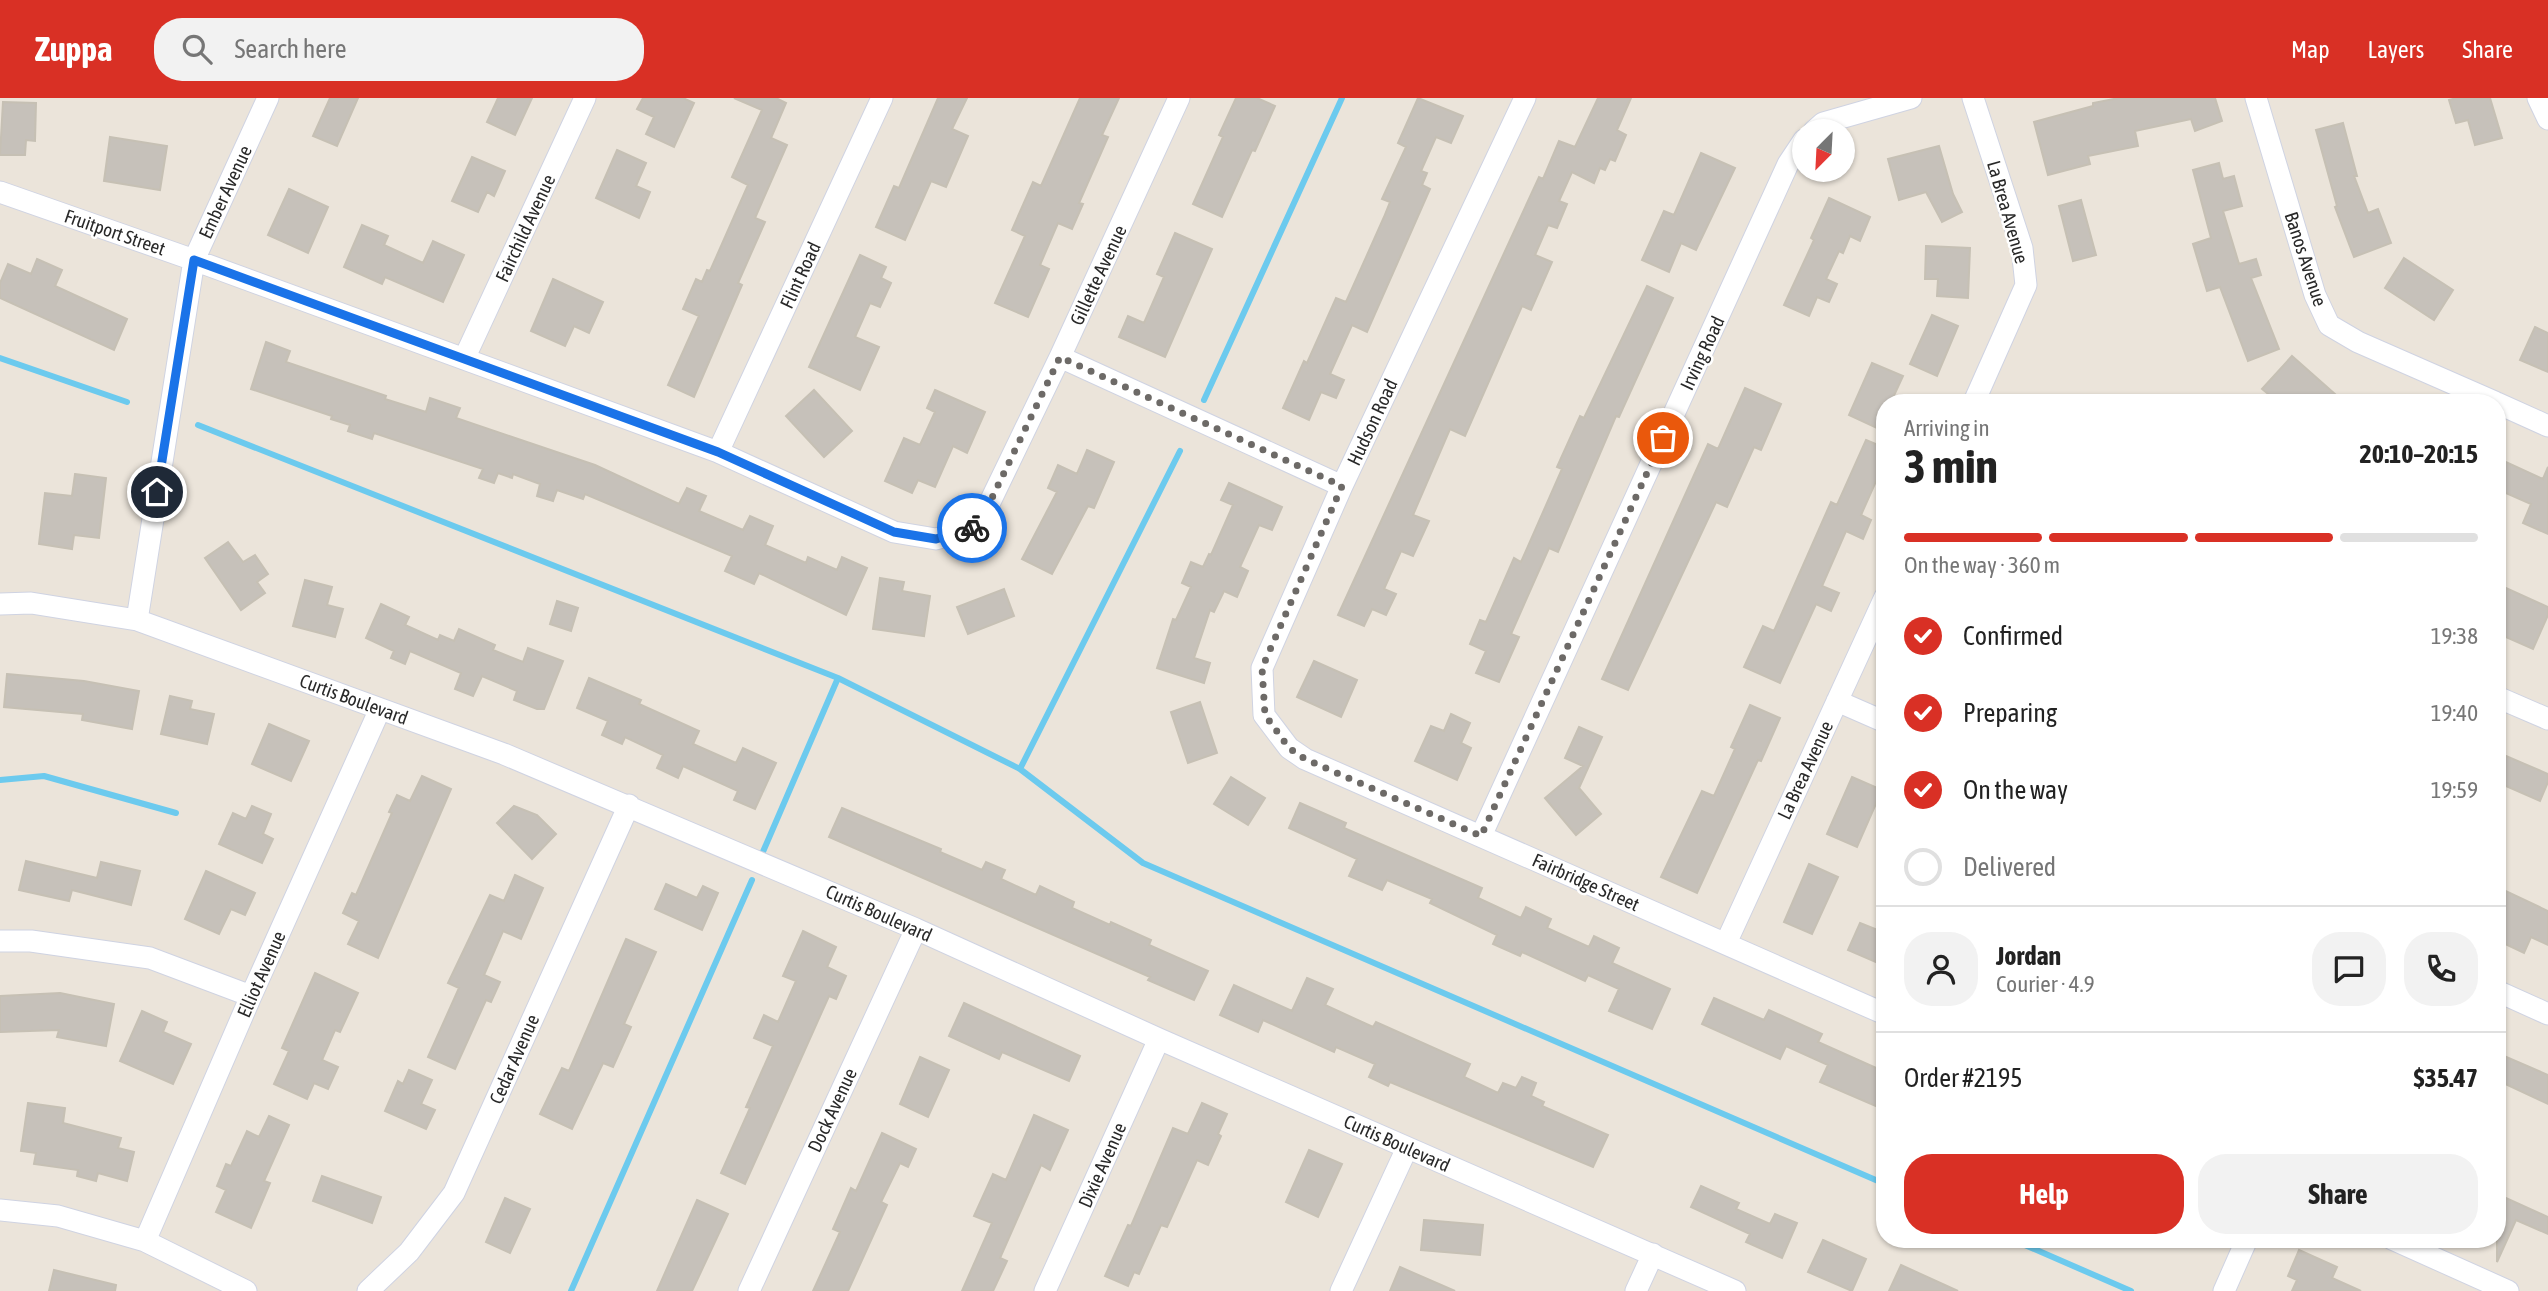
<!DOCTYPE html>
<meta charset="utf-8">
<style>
body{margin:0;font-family:"Asap Condensed",sans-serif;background:#f2f2f2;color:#222;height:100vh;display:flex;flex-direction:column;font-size:26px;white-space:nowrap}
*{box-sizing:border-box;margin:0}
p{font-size:23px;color:#767676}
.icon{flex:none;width:38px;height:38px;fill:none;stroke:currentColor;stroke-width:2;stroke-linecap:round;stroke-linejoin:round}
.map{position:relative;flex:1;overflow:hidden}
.drawer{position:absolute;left:1876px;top:296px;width:630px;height:854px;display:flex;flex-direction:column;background:#fff;border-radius:28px;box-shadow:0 2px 5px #0004}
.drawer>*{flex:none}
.needle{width:46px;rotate:204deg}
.tools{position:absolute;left:1792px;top:21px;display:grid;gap:14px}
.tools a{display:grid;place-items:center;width:63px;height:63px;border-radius:50%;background:#fff;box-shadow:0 2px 5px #0004;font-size:35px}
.pin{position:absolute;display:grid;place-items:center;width:60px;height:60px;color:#fff;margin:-30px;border:4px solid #fff;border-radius:50%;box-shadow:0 2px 7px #0007}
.courier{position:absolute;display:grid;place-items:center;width:70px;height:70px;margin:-35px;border:5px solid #1a73e8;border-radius:50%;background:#fff;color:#222;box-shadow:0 2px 9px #0007}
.headline em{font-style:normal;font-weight:700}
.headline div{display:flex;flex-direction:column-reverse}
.headline{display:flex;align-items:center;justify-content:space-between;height:119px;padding:0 28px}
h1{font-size:46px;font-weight:700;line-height:52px}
.bar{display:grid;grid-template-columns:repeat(4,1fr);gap:10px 7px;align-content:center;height:84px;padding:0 28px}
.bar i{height:9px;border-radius:5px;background:#e0e0e0}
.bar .current{background:#d93025}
.bar p{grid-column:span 4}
.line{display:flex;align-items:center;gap:18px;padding:0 28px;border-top:2px solid #e0e0e0}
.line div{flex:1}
.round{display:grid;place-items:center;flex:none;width:74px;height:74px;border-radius:28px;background:#f2f2f2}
ol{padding:0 28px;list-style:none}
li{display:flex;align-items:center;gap:21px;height:77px}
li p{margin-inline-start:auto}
li .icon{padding:7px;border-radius:50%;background:#d93025;color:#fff;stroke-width:4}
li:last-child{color:#767676}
li i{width:38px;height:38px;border:4px solid #e0e0e0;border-radius:50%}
.primary-button{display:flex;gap:14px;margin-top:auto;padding:14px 28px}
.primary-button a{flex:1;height:80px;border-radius:28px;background:#d93025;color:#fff;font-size:28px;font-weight:700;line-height:80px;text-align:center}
.primary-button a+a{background:#f2f2f2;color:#222}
header{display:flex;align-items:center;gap:42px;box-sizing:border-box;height:98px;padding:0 35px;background:#d93025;color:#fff}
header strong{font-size:33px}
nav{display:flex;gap:38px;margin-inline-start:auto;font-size:24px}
.search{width:490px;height:63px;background:#f2f2f2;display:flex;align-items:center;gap:18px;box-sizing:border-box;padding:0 24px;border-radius:28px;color:#767676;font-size:26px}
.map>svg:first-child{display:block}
</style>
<header>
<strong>Zuppa</strong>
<div class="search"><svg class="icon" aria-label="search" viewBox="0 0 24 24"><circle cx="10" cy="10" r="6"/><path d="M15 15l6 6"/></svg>Search here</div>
<nav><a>Map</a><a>Layers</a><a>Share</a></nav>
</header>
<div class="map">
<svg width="2548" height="1193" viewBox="0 0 2548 1193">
<rect width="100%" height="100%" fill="#ebe4da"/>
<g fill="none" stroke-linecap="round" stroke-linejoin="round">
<path stroke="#6ccaee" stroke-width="6" d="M0,260L127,304
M1204,302L1342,0
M198,327L838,580L1020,671L1143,765L1885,1086
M1020,671L1180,353
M0,682L44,678L176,715
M762,756L838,580
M2011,1141L2131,1193
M571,1193L752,782"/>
</g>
<path fill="#c6c1ba" stroke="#c6c0b4" stroke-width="2" d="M330,0H358L337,48L313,38Z
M498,0H532L515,37L487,24Z
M643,0H683L694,5L674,49L646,36L654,19L637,11Z
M734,0H776L786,5L771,40L787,47L755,120L765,124L738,185L742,187L694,299L668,287L699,218L683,211L696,181L702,184L707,172L710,173L748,87L732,79L762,12Z
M938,0H967L952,31L968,38L946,89L931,83L905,142L876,129L894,88L899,90Z
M1080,0H1119L1102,37L1108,39L1079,105L1083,106L1072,131L1058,125L1040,167L1049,171L1028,219L995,205L1025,138L1012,132L1033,84L1041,88Z
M1236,0H1257L1275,8L1255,53L1252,52L1222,119L1193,106L1223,39L1219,37Z
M1418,0L1463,18L1451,45L1436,39L1421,73L1427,75L1422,87L1430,91L1367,234L1352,227L1330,276L1344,282L1336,300L1321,294L1309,322L1283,310L1304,263L1307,265L1336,200L1346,204L1384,119L1390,104L1382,101L1406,49L1398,45Z
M1598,0H1631L1617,32L1626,37L1615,63L1610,61L1605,72L1600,70L1594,85L1572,74L1559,103L1567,106L1557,130L1548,127L1535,157L1552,164L1531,212L1522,208L1465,338L1450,331L1413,417L1429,423L1413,458L1401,453L1384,491L1396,496L1386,517L1372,511L1364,528L1338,517L1539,79L1543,81L1559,43L1575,49Z
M2119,0H2215L2222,23L2195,33L2191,21L2135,33L2138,48L2088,58L2090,66L2048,77L2034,24L2093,8V5Z
M2457,0H2490L2502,40L2475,47L2468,22L2456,25L2449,2Z
M3,4L36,5L35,43L26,42L25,57H0Z
M2343,25L2357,78H2354L2368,115L2378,111L2391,145L2354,159L2335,109L2337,108L2316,32Z
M110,39L167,48L160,92L104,83Z
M1939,48L1953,96L1962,114L1942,124L1926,94L1899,102L1888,61Z
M617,52L646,65L636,88L650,94L639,120L596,100Z
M1701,55L1735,70L1696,152L1681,145L1669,174L1642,162L1664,113L1674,117Z
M472,59L505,73L494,98L487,94L478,114L452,103Z
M2219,65L2223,81L2234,78L2242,108L2223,113L2239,166L2256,161L2261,177L2251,180L2279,251L2248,263L2220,189L2207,193L2193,146L2211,140L2193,72Z
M289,91L328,109L308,155L268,137Z
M1829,100L1870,119L1860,143L1850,138L1843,155L1839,153L1826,181L1837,186L1829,204L1817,199L1809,218L1784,207L1814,142L1811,140Z
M2081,102L2096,157L2073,163L2059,108Z
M362,127L388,138L384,147L423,165L433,143L464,157L443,204L385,179L382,186L344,169Z
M1175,135L1212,151L1165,259L1119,239L1128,218L1144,225L1164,179L1157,176Z
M1926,148L1970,150L1968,200L1937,198L1938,181H1925Z
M860,157L886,169L881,180L891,185L880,209L870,205L855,239L879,249L860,292L809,269Z
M2404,160L2453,192L2434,222L2385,190Z
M37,161L62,172L55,188L127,221L114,252L0,200V185L8,166L31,176Z
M553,181L603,204L589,235L574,228L565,248L531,233Z
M1647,188L1673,200L1619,319L1616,318L1558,454L1549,450L1511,536L1519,539L1499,584L1476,575L1486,553L1470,546L1480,522L1486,524L1514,460L1521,464L1562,371L1557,369L1580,318L1584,320Z
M1932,217L1958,228L1937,278L1910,266Z
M2535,229L2548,235V274L2520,262Z
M266,244L290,253L286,264L386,298L385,301L426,314L430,300L460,310L456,320L595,367L679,406L687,390L706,398L699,413L743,432L750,418L773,428L765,447L806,465L808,459L837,472L842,459L867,470L846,517L759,475L754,486L725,473L732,458L585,396L583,401L557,392L553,403L537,398L540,386L513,376L512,380L498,375L494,385L479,380L483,371L374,335L372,341L348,333L350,327L331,321L332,318L251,291Z
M2292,258L2344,304H2278L2262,291Z
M1872,265L1903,278L1891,304H1885V318L1879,331L1849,317Z
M1745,290L1781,306L1761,352L1754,349L1727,409L1716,404L1628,592L1602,581L1708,346L1718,351Z
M814,292L852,333L824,359L786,318Z
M935,292L985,314L967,355L953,348L935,389L918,382L912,395L885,383L904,340L920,347L935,314L927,310Z
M1866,342L1885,350V374L1881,372L1861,417L1871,422L1863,441L1846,433L1822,488L1839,495L1831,513L1816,506L1780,585L1744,569L1763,528L1774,533L1831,404L1837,407Z
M1087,352L1114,364L1094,410L1088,408L1052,476L1022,461L1057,394L1048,390L1058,367L1077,376Z
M2497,360L2543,381L2548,369V436L2523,425L2531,406L2497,391Z
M75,376L106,380L99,440L74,437L72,451L39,446L45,395L72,398Z
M1229,385L1282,409L1272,432L1259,427L1240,469L1248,473L1237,499L1224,493L1214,514L1210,512L1194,560L1210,565L1204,585L1157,570L1173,521L1176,522L1191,489L1182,485L1191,464L1203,469L1209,456L1211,457L1233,407L1221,402Z
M228,444L243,464L255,457L268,476L257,484L265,495L241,512L205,460Z
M880,480L904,484L902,493L930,498L924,538L873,531Z
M305,482L332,489L327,507L343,511L335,539L293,528Z
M2497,486L2548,509V517L2533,551L2497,535Z
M1004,491L1014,518L968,536L957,509Z
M557,503L578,510L571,533L550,526Z
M381,506L409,519L405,527L438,542L440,537L454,543L459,531L495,547L493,552L523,564L528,550L563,563L544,611H537L514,602L517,593L482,578L473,598L455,591L461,575L410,553L405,566L391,560L394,553L366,540Z
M1314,563L1357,582L1341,619L1297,599Z
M7,576L84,583L139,593L132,631L82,622L83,616L4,609Z
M589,580L641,602L639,606L699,633L693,646L736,665L743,650L776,665L755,711L734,702L738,693L683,668L678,680L657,670L663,657L625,639L622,646L602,637L608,623L577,610Z
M170,598L192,603L190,611L214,616L207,646L161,636Z
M1200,604L1217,655L1188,665L1171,614Z
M1750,607L1780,620L1761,663L1758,662L1697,795L1661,779L1702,693L1714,698L1735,651L1731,649Z
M1451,616L1470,625L1461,645L1471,650L1457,682L1415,663L1431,628L1444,633Z
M269,626L309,643L291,683L252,666Z
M1579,629L1602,639L1579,690L1601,716L1576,737L1545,700L1583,668L1565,660Z
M2506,658L2548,676V684L2540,703L2497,684V677Z
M422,678L451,691L378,860L348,846L359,823L343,815L352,795L356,797L392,715L389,714L397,697L410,703Z
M1231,679L1265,700L1248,727L1214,706Z
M1852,679L1882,692L1857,749L1827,736Z
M1300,705L1346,725L1344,730L1482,790L1478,800L1521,820L1526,809L1551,821L1547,830L1589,849L1594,838L1619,850L1612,865L1670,891L1652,931L1609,913L1619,891L1588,877L1585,883L1522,854L1520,858L1493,846L1497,837L1430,805L1432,801L1387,782L1382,792L1349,778L1357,761L1289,730Z
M252,708L271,716L263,736L273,741L262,765L219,746L233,715L246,721Z
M514,708L537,717L556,736L532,761L497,725Z
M842,710L941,751L940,754L982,772L986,764L1005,772L1001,781L1036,797L1040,788L1074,804L1072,810L1110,827L1111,824L1151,842L1149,847L1208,873L1194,902L1148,882L1150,879L829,739Z
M26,763L97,780L101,764L140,773L131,807L72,792L69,803L19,792Z
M1809,766L1838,779L1812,836L1784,824Z
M206,773L255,795L245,817L231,811L219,836L185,821Z
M515,777L543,790L521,841L503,833L484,877L500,884L491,904L486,902L455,971L428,959L459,890L448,885L490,797L504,803Z
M666,786L697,800L703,788L718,795L702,832L655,811Z
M2497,789L2548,813V847L2531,839L2524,855L2497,842Z
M1860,825L1885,835V868L1848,852Z
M803,833L836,849L827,869L846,878L836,901L829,898L745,1086L721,1075L750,1010L746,1009L773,948L754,940L764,917L778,924L796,883L783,878Z
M626,841L656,854L624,926L631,929L613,969L603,965L572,1031L540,1016L562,970L569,973Z
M315,875L358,895L340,934L335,932L322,962L338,969L328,991L314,985L307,1001L274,986L289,953L282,950Z
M1307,880L1333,891L1325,907L1373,929L1376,924L1470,966L1464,979L1498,995L1503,985L1516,990L1522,979L1536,985L1531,998L1544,1004L1542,1008L1608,1037L1593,1069L1390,984L1388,988L1369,979L1375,966L1336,949L1334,954L1263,922L1258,934L1220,917L1234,887L1292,913Z
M60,895L114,906L106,948L57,939L59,932L0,934V898Z
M1714,900L1764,922L1769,912L1822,936L1818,944L1885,974V1012L1820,984L1828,967L1786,948L1780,961L1702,926Z
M964,905L1080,958L1069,983L1002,954L999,961L949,938Z
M142,913L167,924L163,934L191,946L173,986L120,963Z
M2497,955L2548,977V1006L2497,982Z
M920,959L949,972L928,1019L900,1006Z
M409,972L432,982L421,1006L435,1012L426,1031L385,1013L398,983L403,986Z
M28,1005L65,1010L63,1025L121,1040L118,1050L134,1054L127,1083L98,1075L96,1083L77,1078L78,1072L34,1066L36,1055L21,1053Z
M1202,1005L1227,1016L1218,1036L1221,1038L1208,1067L1197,1062L1167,1129L1161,1127L1139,1176L1134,1174L1128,1188L1105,1178L1128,1127L1131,1128L1173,1030L1188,1036Z
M1034,1017L1068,1032L1050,1072L1041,1067L1000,1160L1007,1163L993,1193H962L992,1125L974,1118L993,1076L1006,1082Z
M269,1018L289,1027L264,1083L270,1085L251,1130L216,1114L226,1092L217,1088L226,1066L231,1068L247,1033L259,1039Z
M882,1035L916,1051L908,1069L900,1065L881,1104L887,1107L848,1193H813L840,1134L833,1131L851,1090L856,1093Z
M1309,1052L1342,1066L1318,1119L1286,1104Z
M322,1078L381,1099L372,1125L313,1103Z
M1701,1088L1739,1105L1736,1111L1770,1126L1775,1116L1797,1125L1782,1160L1746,1144L1750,1136L1691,1109Z
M2497,1096L2548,1119V1136L2516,1122L2497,1164Z
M505,1100L530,1111L510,1155L486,1144Z
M697,1102L728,1116L692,1193H657Z
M1424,1122L1483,1127L1480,1157L1421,1152Z
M1823,1142L1866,1161L1852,1193L1808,1174Z
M2299,1152L2337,1169L2332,1180L2361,1193H2292L2297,1182L2288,1178Z
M1901,1167L1958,1193H1889Z
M1400,1169L1455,1193H1390Z
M54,1172L116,1187L115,1193H49Z"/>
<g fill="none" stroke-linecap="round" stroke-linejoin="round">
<defs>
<path id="minor" d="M1525,0L1342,388L1262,570L1264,617L1289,650L1305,661L1885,916
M1973,0L2022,150L2026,187L1974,304
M2256,0L2315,197L2329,227L2358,244L2495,304
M2538,0L2548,21
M1814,33L1823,25L1911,0
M0,94L194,162L718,354L894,434L936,441L971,431L989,406L1060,259L1179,0
M1060,259L1342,388
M464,261L585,0
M2497,305L2548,328
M718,354L882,0
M0,506L31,505L137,522L504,656L916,831L1159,941L1735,1193
M137,522L194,162L268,0
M2497,599L2548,621
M1837,603L1885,624
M1481,738L1788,66L1804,42
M0,843H31L150,860L251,898
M1726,845L1885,499
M2497,893L2548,916
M0,1112L58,1118L145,1143L246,1193
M2392,1141L2508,1193
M145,1143L251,898L380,611
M368,1193L409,1154L454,1095L629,707
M749,1193L916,831
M1045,1193L1159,941
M1341,1193L1407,1050
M1636,1193L1653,1156
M2224,1193L2247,1141"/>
</defs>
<use href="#minor" stroke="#cfd3e2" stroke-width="23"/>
<use href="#minor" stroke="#fff" stroke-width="21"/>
</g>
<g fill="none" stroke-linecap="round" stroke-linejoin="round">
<path stroke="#6d6a67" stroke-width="7" stroke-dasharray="0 12.6" d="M972,430L989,406L1060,259L1342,388L1262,570L1265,617L1289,650L1305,661L1481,738L1663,340"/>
<path stroke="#1a73e8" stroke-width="9" d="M157,394L194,162L718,354L894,434L936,441L972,430"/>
</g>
<g text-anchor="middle" stroke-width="5" stroke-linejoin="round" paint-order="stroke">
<g font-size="19" fill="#292929" stroke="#fff">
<text transform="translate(225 94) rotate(-65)" y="7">Ember Avenue</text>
<text transform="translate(2008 114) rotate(74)" y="7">La Brea Avenue</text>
<text transform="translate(525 130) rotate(-65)" y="7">Fairchild Avenue</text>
<text transform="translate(115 134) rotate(19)" y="7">Fruitport Street</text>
<text transform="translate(2306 161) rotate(72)" y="7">Banos Avenue</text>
<text transform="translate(800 177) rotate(-65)" y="7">Flint Road</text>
<text transform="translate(1098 177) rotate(-65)" y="7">Gillette Avenue</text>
<text transform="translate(1702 255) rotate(-65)" y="7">Irving Road</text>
<text transform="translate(1372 324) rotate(-65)" y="7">Hudson Road</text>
<text transform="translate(354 601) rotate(20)" y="7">Curtis Boulevard</text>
<text transform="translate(1805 672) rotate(-65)" y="7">La Brea Avenue</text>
<text transform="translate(1586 784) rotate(24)" y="7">Fairbridge Street</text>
<text transform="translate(879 815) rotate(24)" y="7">Curtis Boulevard</text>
<text transform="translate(261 876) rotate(-66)" y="7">Elliot Avenue</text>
<text transform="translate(514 961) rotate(-66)" y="7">Cedar Avenue</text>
<text transform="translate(832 1012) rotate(-65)" y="7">Dock Avenue</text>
<text transform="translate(1397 1045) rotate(24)" y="7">Curtis Boulevard</text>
<text transform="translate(1102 1067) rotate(-66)" y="7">Dixie Avenue</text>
</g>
</g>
</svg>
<div class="tools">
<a><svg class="needle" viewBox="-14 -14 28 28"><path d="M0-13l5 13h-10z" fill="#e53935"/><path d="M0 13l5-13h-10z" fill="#767676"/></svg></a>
</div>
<div class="pin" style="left:1663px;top:340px;background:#ea580c"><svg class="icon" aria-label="bag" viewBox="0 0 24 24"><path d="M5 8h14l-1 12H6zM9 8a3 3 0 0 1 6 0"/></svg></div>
<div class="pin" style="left:157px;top:394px;background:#1f2937"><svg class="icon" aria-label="home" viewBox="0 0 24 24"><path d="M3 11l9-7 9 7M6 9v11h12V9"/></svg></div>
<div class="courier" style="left:972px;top:430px"><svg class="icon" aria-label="bike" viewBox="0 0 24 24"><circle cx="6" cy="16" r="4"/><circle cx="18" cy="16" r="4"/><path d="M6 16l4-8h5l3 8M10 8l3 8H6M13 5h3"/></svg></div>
<section class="drawer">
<div class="headline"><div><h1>3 min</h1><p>Arriving in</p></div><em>20:10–20:15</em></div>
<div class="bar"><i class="current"></i><i class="current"></i><i class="current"></i><i></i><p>On the way · 360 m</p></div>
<ol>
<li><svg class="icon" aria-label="check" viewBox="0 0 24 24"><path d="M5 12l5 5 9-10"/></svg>Confirmed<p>19:38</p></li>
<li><svg class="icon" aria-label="check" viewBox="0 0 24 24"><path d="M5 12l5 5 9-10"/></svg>Preparing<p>19:40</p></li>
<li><svg class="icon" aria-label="check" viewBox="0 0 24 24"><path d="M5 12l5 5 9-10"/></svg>On the way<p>19:59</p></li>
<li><i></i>Delivered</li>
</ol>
<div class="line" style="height:126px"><a class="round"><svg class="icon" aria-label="person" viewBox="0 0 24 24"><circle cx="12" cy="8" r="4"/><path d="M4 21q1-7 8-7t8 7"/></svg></a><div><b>Jordan</b><p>Courier · 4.9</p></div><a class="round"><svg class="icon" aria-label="chat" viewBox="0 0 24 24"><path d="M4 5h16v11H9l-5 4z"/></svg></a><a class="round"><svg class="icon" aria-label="phone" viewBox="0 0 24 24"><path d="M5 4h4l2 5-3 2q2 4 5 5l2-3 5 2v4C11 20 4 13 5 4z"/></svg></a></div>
<div class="line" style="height:91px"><div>Order #2195</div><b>$35.47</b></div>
<div class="primary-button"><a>Help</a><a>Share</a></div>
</section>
</div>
